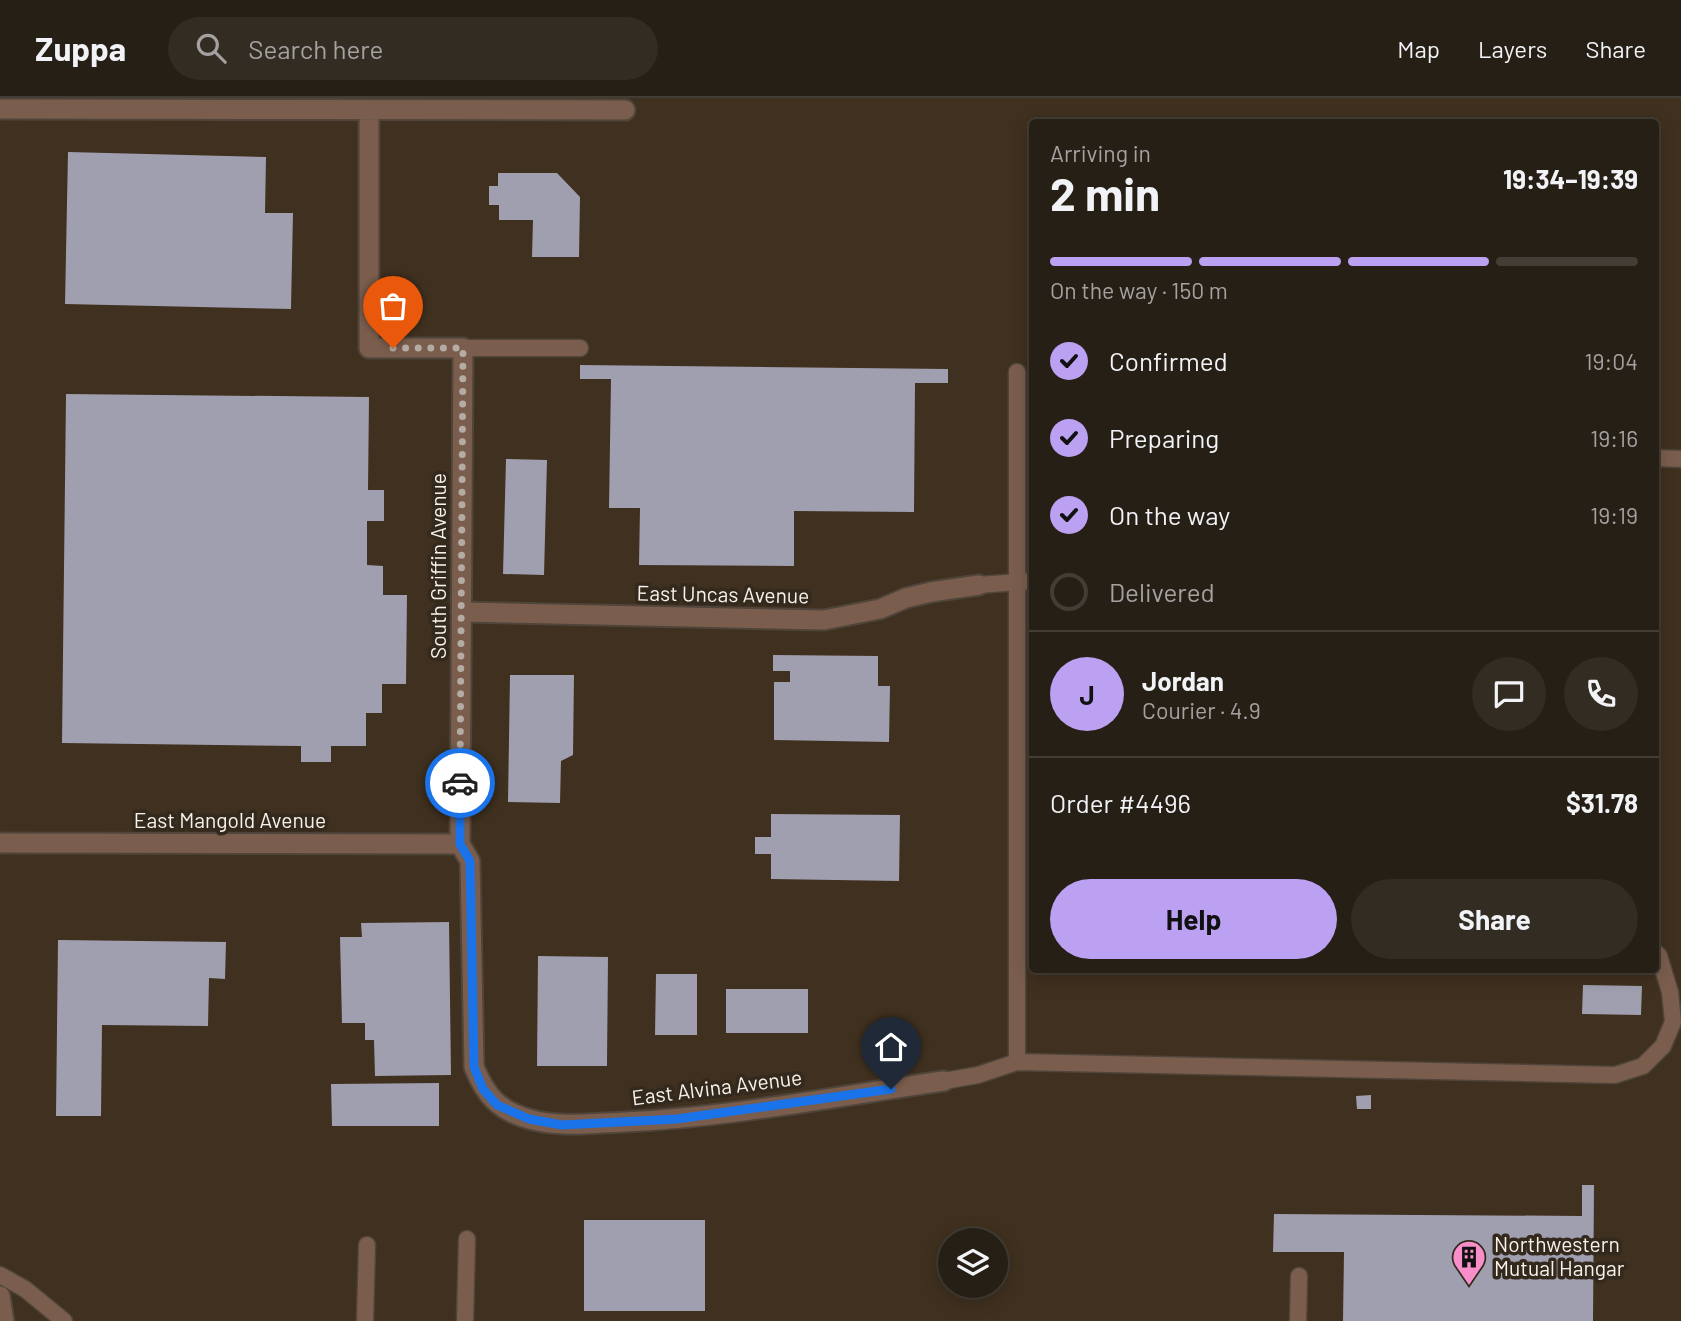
<!DOCTYPE html>
<meta charset="utf-8">
<style>
body{margin:0;font-family:Barlow,sans-serif;background:#322c23;color:#f1f3f6;height:100vh;display:flex;flex-direction:column;font-size:26px;white-space:nowrap}
*{box-sizing:border-box;margin:0}
p{font-size:23px;color:#a4a2a1}
.icon{flex:none;width:38px;height:38px;fill:none;stroke:currentColor;stroke-width:2;stroke-linecap:round;stroke-linejoin:round}
.map{position:relative;flex:1;overflow:hidden}
.drawer{position:absolute;left:1029px;top:21px;width:630px;height:854px;display:flex;flex-direction:column;background:#261f16;border-radius:7px;box-shadow:0 4px 18px #0003,0 0 0 2px #423d35}
.drawer>*{flex:none}
.fabs{position:absolute;left:938px;top:1130px;display:grid;gap:14px}
.fabs a{display:grid;place-items:center;width:70px;height:70px;border-radius:50%;background:#261f16;box-shadow:0 4px 18px #0003,0 0 0 2px #423d35;font-size:35px}
.pin{position:absolute;display:grid;place-items:center;width:60px;height:60px;color:#fff;margin:-72px -30px;border-radius:50% 50% 50% 0;rotate:-45deg;box-shadow:0 0 7px #0007}
.pin .icon{rotate:45deg}
.courier{position:absolute;display:grid;place-items:center;width:70px;height:70px;margin:-35px;border:5px solid #1a73e8;border-radius:50%;background:#fff;color:#222;box-shadow:0 2px 9px #0007}
.summary em{font-style:normal;font-weight:700}
.summary div{display:flex;flex-direction:column-reverse}
.summary{display:flex;align-items:center;justify-content:space-between;height:119px;padding:0 21px}
h1{font-size:46px;font-weight:700;line-height:52px}
.bar{display:grid;grid-template-columns:repeat(4,1fr);gap:10px 7px;align-content:center;height:84px;padding:0 21px}
.bar i{height:9px;border-radius:5px;background:#423d35}
.bar .on{background:#bca0f2}
.bar p{grid-column:span 4}
.line{display:flex;align-items:center;gap:18px;padding:0 21px;border-top:2px solid #423d35}
.line div{flex:1}
.round{display:grid;place-items:center;flex:none;width:74px;height:74px;border-radius:37px;background:#322c23}
ol{padding:0 21px;list-style:none}
li{display:flex;align-items:center;gap:21px;height:77px}
li p{margin-inline-start:auto}
li .icon{padding:7px;border-radius:50%;background:#bca0f2;color:#111;stroke-width:4}
li:last-child{color:#a4a2a1}
li i{width:38px;height:38px;border:4px solid #423d35;border-radius:50%}
.button{display:flex;gap:14px;margin-top:auto;padding:14px 21px}
.button a{flex:1;height:80px;border-radius:42px;background:#bca0f2;color:#111;font-size:28px;font-weight:700;line-height:80px;text-align:center}
.button a+a{background:#322c23;color:#f1f3f6}
header{display:flex;align-items:center;gap:42px;box-sizing:border-box;height:98px;padding:0 35px;background:#261f16;border-bottom:2px solid #423d35}
header strong{font-size:33px}
nav{display:flex;gap:38px;margin-inline-start:auto;font-size:24px}
.search{width:490px;height:63px;background:#322c23;display:flex;align-items:center;gap:18px;box-sizing:border-box;padding:0 24px;border-radius:38px;color:#a4a2a1;font-size:26px}
.map>svg:first-child{display:block}
</style>
<header>
<strong>Zuppa</strong>
<div class="search"><svg class="icon" aria-label="search" viewBox="0 0 24 24"><circle cx="10" cy="10" r="6"/><path d="M15 15l6 6"/></svg>Search here</div>
<nav><a>Map</a><a>Layers</a><a>Share</a></nav>
</header>
<div class="map">
<svg width="1681" height="1223" viewBox="0 0 1681 1223">
<rect width="100%" height="100%" fill="#33291d"/>
<path fill="#3f301f" fill-rule="evenodd" d="M0,0H1681V1223H0ZM1032,24H1656V872H1032ZM950,1143H996V1188H950Z"/>
<path fill="#a09fb0" d="M68,54L266,59L265,115H293L291,211L65,206Z
M498,75H557L580,99L579,159H532L533,122H499V107H489V88H498Z
M580,267L948,271V285H915L914,414L794,413V468L639,467L640,410H609L611,281H580Z
M66,296L369,299L368,392H384V423H367V467L383,468V497H407L406,586H382V615H366V648H331V664H301V648L62,645Z
M506,361L547,362L544,477L503,476Z
M773,557L878,558V588H890L889,644L774,642V584H790V573H773Z
M510,577H574L573,657L561,663L560,705L508,704Z
M771,716L900,717L899,783L771,781V756H755V739H771Z
M449,824L451,977L375,978L374,942H365V925H342L340,839H362L361,825Z
M58,842L226,844L225,881L209,880L208,928L102,927L101,1018H56Z
M538,858L608,859L607,968H537Z
M656,876H697V937H655Z
M1583,887L1642,888L1641,917L1582,916Z
M726,891H808V935H726Z
M439,985V1028H332L331,986Z
M1371,997V1011H1357L1356,998Z
M1582,1087H1594L1593,1223H1343L1344,1154H1273L1274,1116L1582,1118Z
M584,1122H705V1213H584Z"/>
<g fill="none" stroke-linecap="round" stroke-linejoin="round">
<defs>
<path id="service" d="M463,250H580
M1017,274V964
M1656,360L1681,361
M979,487L1032,483
M944,983L978,977L1017,964L1615,977L1643,968L1663,948L1673,924L1670,894L1659,858L1656,855
M0,1177L25,1191L64,1223
M365,1223L367,1147
M465,1223L467,1141
M1298,1223L1299,1178"/>
<path id="minor" d="M0,11L625,12
M369,13V250H463L460,746L470,763L474,969C486,998 498,1012 529,1021C560,1030 593,1025 625,1024C732,1019 838,998 944,983
M461,514L824,522L880,511L906,500L931,494L979,487
M0,745L460,746
M0,1198L4,1223"/>
</defs>
<use href="#service" stroke="#4f453a" stroke-width="19"/>
<use href="#minor" stroke="#4f453a" stroke-width="23"/>
<use href="#service" stroke="#7a5d4d" stroke-width="16"/>
<use href="#minor" stroke="#7a5d4d" stroke-width="19"/>
</g>
<g fill="none" stroke-linecap="round" stroke-linejoin="round">
<path stroke="#b4aca2" stroke-width="7" stroke-dasharray="0 12.6" d="M393,250H463L460,685"/>
<path stroke="#1a73e8" stroke-width="9" d="M460,685V746L470,763L474,969L483,991L497,1007L529,1021L562,1027L677,1021L891,991"/>
</g>
<defs>
<symbol id="building-pin" viewBox="-11 -11 22 30"><path d="M0 17L-7.5 6A9.5 9.5 0 1 1 7.5 6Z" fill="#f98fca" stroke="#33291d"/><path d="M-4-6H4V6H1V3H-1V6H-4ZM-2.5-4.3h1.7v1.8h-1.7ZM.8-4.3h1.7v1.8H.8ZM-2.5-1h1.7V.8h-1.7ZM.8-1h1.7V.8H.8Z" fill="#111"/></symbol>
</defs>
<g fill-rule="evenodd">
<use href="#building-pin" x="1450" y="1140" width="38" height="52"/>
</g>
<g text-anchor="middle" stroke-width="7" stroke-linejoin="round" paint-order="stroke">
<g font-size="21" fill="#f9f2ea" stroke="#33291d">
<text transform="translate(439 468) rotate(-90)" y="7">South Griffin Avenue</text>
<text transform="translate(723 497) rotate(1)" y="7">East Uncas Avenue</text>
<text x="230" y="730">East Mangold Avenue</text>
<text transform="translate(717 990) rotate(-7)" y="7">East Alvina Avenue</text>
</g>
<g font-size="21" fill="#f9f2ea" stroke="#33291d" text-anchor="start">
<text x="1494" y="1154">Northwestern<tspan x="1494" dy="24">Mutual Hangar</tspan></text>
</g>
</g>
</svg>
<div class="fabs">
<a><svg class="icon" aria-label="layers" viewBox="0 0 24 24"><path d="M12 4l9 5-9 5-9-5zM3 14l9 5 9-5"/></svg></a>
</div>
<div class="pin" style="left:393px;top:250px;background:#ea580c"><svg class="icon" aria-label="bag" viewBox="0 0 24 24"><path d="M5 8h14l-1 12H6zM9 8a3 3 0 0 1 6 0"/></svg></div>
<div class="pin" style="left:891px;top:991px;background:#1f2937"><svg class="icon" aria-label="home" viewBox="0 0 24 24"><path d="M3 11l9-7 9 7M6 9v11h12V9"/></svg></div>
<div class="courier" style="left:460px;top:685px"><svg class="icon" aria-label="car" viewBox="0 0 24 24"><path d="M5 17H2v-5l4-1 3-4h7l3 4 3 1v5h-3M9 17h6M6 11h13"/><circle cx="7" cy="17" r="2"/><circle cx="17" cy="17" r="2"/></svg></div>
<section class="drawer">
<div class="summary"><div><h1>2 min</h1><p>Arriving in</p></div><em>19:34–19:39</em></div>
<div class="bar"><i class="on"></i><i class="on"></i><i class="on"></i><i></i><p>On the way · 150 m</p></div>
<ol>
<li><svg class="icon" aria-label="check" viewBox="0 0 24 24"><path d="M5 12l5 5 9-10"/></svg>Confirmed<p>19:04</p></li>
<li><svg class="icon" aria-label="check" viewBox="0 0 24 24"><path d="M5 12l5 5 9-10"/></svg>Preparing<p>19:16</p></li>
<li><svg class="icon" aria-label="check" viewBox="0 0 24 24"><path d="M5 12l5 5 9-10"/></svg>On the way<p>19:19</p></li>
<li><i></i>Delivered</li>
</ol>
<div class="line" style="height:126px"><b class="round" style="background:#bca0f2;color:#111">J</b><div><b>Jordan</b><p>Courier · 4.9</p></div><a class="round"><svg class="icon" aria-label="chat" viewBox="0 0 24 24"><path d="M4 5h16v11H9l-5 4z"/></svg></a><a class="round"><svg class="icon" aria-label="phone" viewBox="0 0 24 24"><path d="M5 4h4l2 5-3 2q2 4 5 5l2-3 5 2v4C11 20 4 13 5 4z"/></svg></a></div>
<div class="line" style="height:91px"><div>Order #4496</div><b>$31.78</b></div>
<div class="button"><a>Help</a><a>Share</a></div>
</section>
</div>
